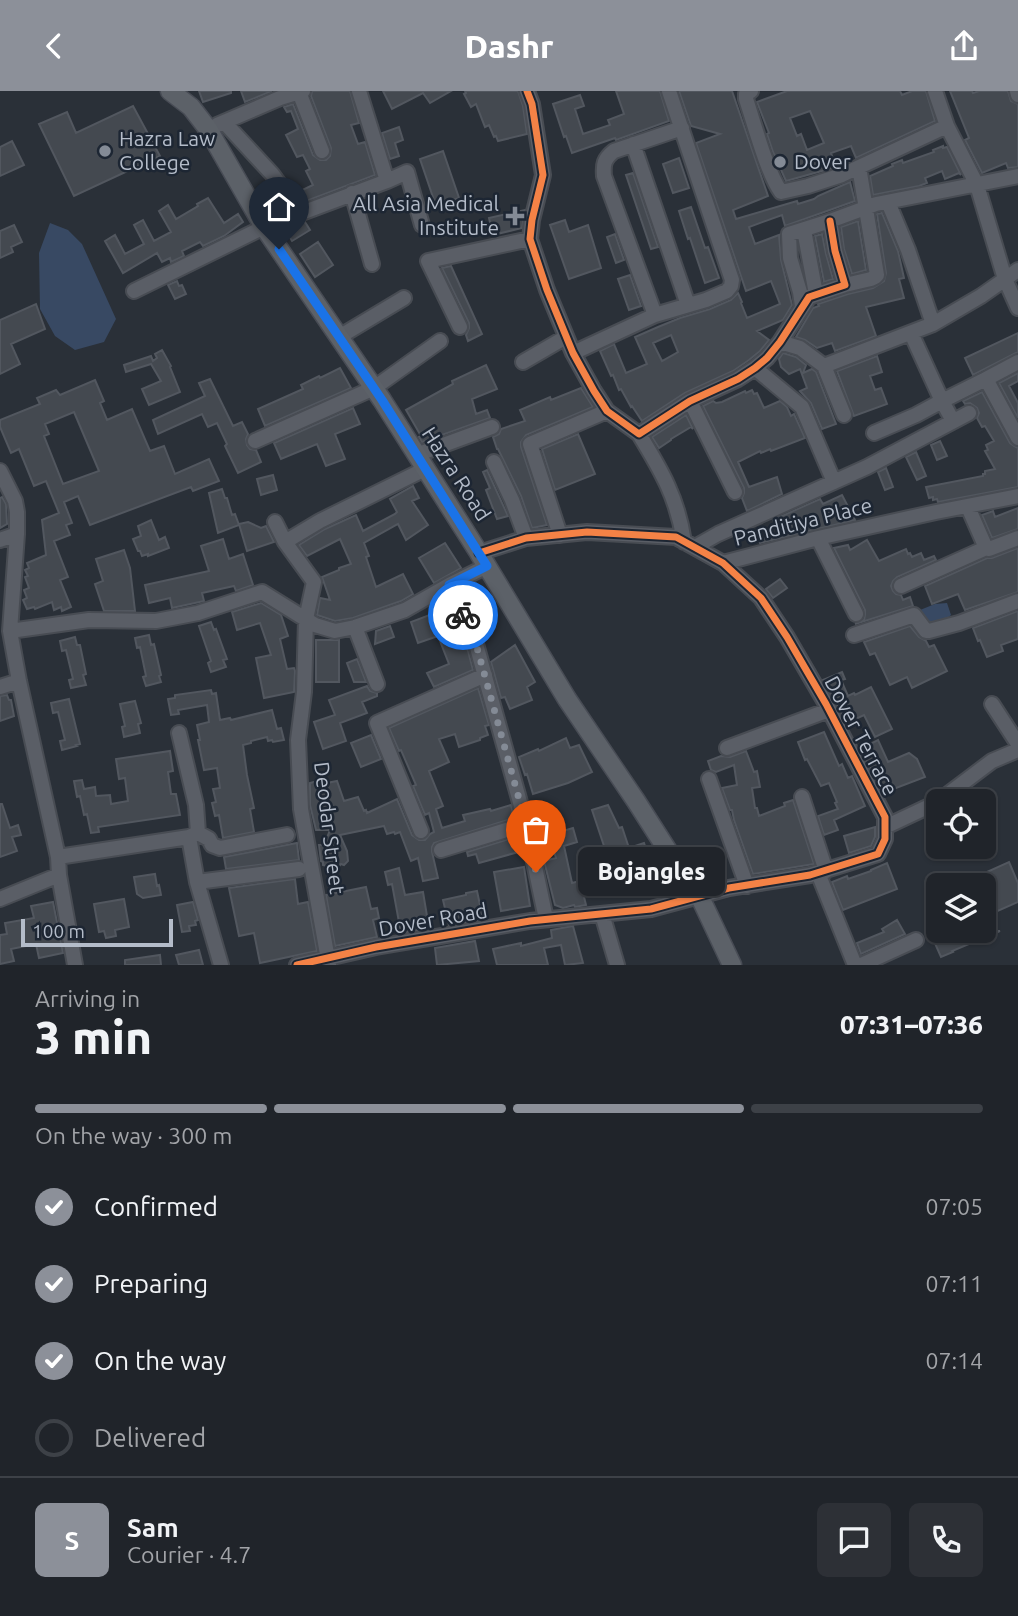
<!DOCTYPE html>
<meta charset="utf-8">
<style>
body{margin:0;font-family:Ubuntu,sans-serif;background:#2d3036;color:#f1f3f6;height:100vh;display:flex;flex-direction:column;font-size:26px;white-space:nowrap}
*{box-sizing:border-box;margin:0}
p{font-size:23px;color:#a2a4a8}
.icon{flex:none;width:38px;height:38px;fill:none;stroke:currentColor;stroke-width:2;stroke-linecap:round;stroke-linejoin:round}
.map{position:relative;height:874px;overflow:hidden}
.side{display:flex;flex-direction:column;background:#20242a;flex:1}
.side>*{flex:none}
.buttons{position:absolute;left:926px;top:698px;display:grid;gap:14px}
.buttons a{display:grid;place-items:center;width:70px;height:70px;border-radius:10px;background:#20242a;box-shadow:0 2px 5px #0004,0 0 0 2px #3d4147;font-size:35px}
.scale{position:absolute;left:21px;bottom:18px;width:152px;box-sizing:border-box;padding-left:7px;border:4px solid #b4bcc9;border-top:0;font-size:19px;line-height:24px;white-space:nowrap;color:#b4bcc9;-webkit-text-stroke:5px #1d2633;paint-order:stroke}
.pin{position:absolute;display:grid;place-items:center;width:60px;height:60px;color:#fff;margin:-72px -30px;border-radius:50% 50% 50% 0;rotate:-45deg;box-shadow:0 0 7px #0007}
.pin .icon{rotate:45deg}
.courier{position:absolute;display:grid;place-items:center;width:70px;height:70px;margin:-35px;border:5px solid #1a73e8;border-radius:50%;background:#fff;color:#222;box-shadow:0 2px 9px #0007}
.bubble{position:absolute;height:49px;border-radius:10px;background:#20242a;box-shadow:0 2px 5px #0004,0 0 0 2px #3d4147;font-size:23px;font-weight:800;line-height:49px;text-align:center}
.overview em{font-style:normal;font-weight:800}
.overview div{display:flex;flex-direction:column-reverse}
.overview{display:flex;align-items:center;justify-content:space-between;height:119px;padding:0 35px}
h1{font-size:46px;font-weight:800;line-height:52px}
.bar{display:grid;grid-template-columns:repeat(4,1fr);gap:10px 7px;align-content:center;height:84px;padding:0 35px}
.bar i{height:9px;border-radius:5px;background:#3d4147}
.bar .current{background:#8c9099}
.bar p{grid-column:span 4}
.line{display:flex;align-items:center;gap:18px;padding:0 35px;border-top:2px solid #3d4147}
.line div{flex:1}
.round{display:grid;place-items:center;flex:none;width:74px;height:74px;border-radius:10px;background:#2d3036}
ol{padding:0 35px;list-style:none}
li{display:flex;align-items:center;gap:21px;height:77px}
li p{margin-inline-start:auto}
li .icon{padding:7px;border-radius:50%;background:#8c9099;color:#fff;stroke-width:4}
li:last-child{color:#a2a4a8}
li i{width:38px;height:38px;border:4px solid #3d4147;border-radius:50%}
header{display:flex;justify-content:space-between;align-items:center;height:91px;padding:0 35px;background:#8c9099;color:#fff;font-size:32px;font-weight:800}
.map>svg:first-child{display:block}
</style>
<header><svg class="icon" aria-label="back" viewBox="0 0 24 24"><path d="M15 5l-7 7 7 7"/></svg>Dashr<svg class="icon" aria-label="share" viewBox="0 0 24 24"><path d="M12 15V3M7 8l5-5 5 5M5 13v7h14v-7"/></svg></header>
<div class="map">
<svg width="1018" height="874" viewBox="0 0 1018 874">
<rect width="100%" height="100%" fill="#2a3038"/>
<path fill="#384963" d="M50,132L68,139L82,153L116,228L104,251L75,259L55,245L40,218L39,162Z
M947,512L951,524L943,531L933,537L919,529L920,519L935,513Z"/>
<path fill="#444950" stroke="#52575f" stroke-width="2" fill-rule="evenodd" d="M199,0H231V2L203,11Z
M241,0H272L245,11Z
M312,0H350L359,32L351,34L358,53L365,51L375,84L301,112L296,102L313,94L306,80L310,78L303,64L297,66L286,44L298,38L291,20L287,21L284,16L293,13L313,64L320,69H326L330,65L331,57L311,5Z
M383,0H451L430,12L423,2L392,18Z
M465,0H518L523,15L527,43L498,50L496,45L494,46L489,34L485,36L476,13L471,16L464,3L466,2Z
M616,0H660L669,30L616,49L615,47L572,62L566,45L564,46L553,13L580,4L584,15L575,18L583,43L610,34L608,29L624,23Z
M679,0H732L768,105L733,119L736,128L797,110L798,113L814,108L818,105L850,91L855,110L785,135L782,124L749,136L755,153L779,144L781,169L792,214L783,229L757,240L769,249L760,260L749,269L733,280L685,302L642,330L632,315L631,316L621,298L619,299L613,284L611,285L600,260L614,253L626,282L647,273L635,246L658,236L680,227L710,218L731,209L738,202L742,211L741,212L747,227L780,213L771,190L746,200L696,52L720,43L691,35ZM671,244L678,261L662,270L653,252Z
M787,0H900L902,4L912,0H926L935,30L856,67L851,55L831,62L836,76L786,90L773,61L767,43L769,42L757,11ZM810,20L824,52L807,59L801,43L797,45L790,27Z
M950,0H972L973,2L979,0H1008L1011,10L1018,13V76L1008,77L1006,72L982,82L965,49L969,47Z
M133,15L160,65L74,105L39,33L67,21L76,42Z
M399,36L403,49L395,52L399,65L390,68L382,42Z
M12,50L24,74L0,85V56Z
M943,55V57L947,56L961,84L959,82L945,88L942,80L925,87L927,92L919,95L873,104L870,85L893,75L892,73L902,69L903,72L934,61L933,59Z
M443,60L459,107L436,115L420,68Z
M679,67L689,97L673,102L663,73Z
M633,82L658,156L651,158L626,84Z
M208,107L224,132L238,123L243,131L224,145L203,155L200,151L182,160L184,165L171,171L170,167L162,171L157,162L123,182L105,150L115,144L125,163L144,153L134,134L143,129L154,150L171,141L159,120L168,114L176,128L198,115L197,113Z
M691,116L705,157L708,156L719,187L705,192L690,147L688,148L679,120Z
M525,119L522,137L493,144L489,127Z
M882,122L898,160L904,187L899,188L904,207L866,216L876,245L835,260L832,252L817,257L805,249L796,246L813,217L819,215L818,213L848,203L873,197L884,190L886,182L877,123Z
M565,129L569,141L588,134L601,177L569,188L550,134Z
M858,130L866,179L852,183L844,158L841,136Z
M305,131L310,139L292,150L285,139Z
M14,134L22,151L11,156L13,161L0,167V140Z
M615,143L624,169L616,172L607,146Z
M822,143L826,163L833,188L824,191L815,145Z
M318,151L333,174L315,186L300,163Z
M451,175L482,243L468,250L466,244L469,237V232L442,177Z
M630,184L641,215L629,219L618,188Z
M177,190L179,195L182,194L186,203L175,208L168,194Z
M36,213L45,238L11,253L20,273L0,283V229Z
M1018,242V261L973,284L965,267Z
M162,259L171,275L170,276L180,301L149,314L142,298L161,290L151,273L126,281L124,274L151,265L153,270L157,267L155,263Z
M783,262L796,266L806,274L803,282L812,278L816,281L836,333L822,338L811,312L800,300L807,297L800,278L789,283L781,276L779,268Z
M877,265L882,281L870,285L875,299L881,297L887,313L854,325L837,280Z
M486,274L497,298L472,308L476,323L487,319L490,327L422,351L419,346L421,345L406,319L453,293L452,290Z
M340,277L351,297L265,335L258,318L303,298L301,294L319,285L320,287Z
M1018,282V290L1009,295L1018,312V327L999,292Z
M210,288L233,335L242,331L248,343L246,348L247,354L250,358L256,359L261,371L238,382L225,355L227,353L217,332L208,336L202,323L158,343L153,329L205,305L199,292Z
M95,289L104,310L100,312L107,329L132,318L150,360L164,355L175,383L209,368L219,390L193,400L191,396L90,434L78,405L64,411L72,432L66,434L70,444L54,450L68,486L60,489L71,516L62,520L61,516L54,519L52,511L35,518L34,516L27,518L23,509L27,507L24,499L29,497L25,486L28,485L25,479L29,477L27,472L46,464L42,429L59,422L46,390L34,395L19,358L11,362L0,336V329L40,313L37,307L56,299L60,304ZM74,321L99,380L63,393L44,345L49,343L45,333Z
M581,297L593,316L526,344L521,351V356L547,434L532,437L521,405L498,358H497L493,346L499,343L501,338L525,330L520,319L550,306L551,309Z
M752,299L754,303L757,302L764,317L780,310L787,316L791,325L794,323L805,347L771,360L770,358L761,362L760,360L738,371L749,396L777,386L782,403L747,420L742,407L744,402V397L703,315L713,310L716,312L722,311L745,300L746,302Z
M982,301L1010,352L1014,355L1018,357V396L938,411L937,408L933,409V406L929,407L926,396L983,385V383H985V380L995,378L985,360L988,359L986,354L994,350L985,335L982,336L977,327L979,322L977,317L970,312L965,313L963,310Z
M353,317L360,333L335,343L345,368L326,375L317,353L281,368L274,352Z
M686,324L693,338L691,336L671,348V349L659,357L652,346Z
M578,343L595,383L555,399L542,358Z
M940,350L947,365L937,369L931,354Z
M916,361L926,385L917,389L906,366Z
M886,377L893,396L885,399L878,381Z
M487,379L508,425L497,428L486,399L490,397L483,381Z
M273,384L277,399L261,404L257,388Z
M413,395L419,407L412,410L428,434L406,449L398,433L364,452L369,465L366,466L376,496L403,483L413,503L401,510L353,527L335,530L317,524L320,507L330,509L322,486L339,479V477L351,473L340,448L307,465L299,454L325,438L356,424L363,440L395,423L397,421L390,408Z
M222,398L225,407H227L232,424L235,423L239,434L218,442L209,402Z
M842,404L855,429L760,452L759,449L781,443L773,429L820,408L823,413Z
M2,406L6,413L7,433L0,437V407Z
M1018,417V438L992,447L982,424L993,420L995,426Z
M151,429L159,449L165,446L169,457L148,465V463L142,465L140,460H138L133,448L141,445L138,435Z
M248,431L261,437L266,435L274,451L247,460L239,433Z
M223,448L229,468L243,463L253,494L236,500L234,495L202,502L204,510L172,517L170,507L149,512L145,494L209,480L201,455Z
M867,449L879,470L906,458L908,463L910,462L912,466L921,462L924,469L934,465L936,469L897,486L893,490L891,495L893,500L896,503L901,504L903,509L910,506L913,515L855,533L864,529L865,524V519L834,457L848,454L850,459Z
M445,452L461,477L434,492L419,467Z
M1018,457V501L965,519L958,503L932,513L925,495L987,467H992Z
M124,459L130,477L135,520H104L95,493L103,490L96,468Z
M780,488L787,497L773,507L766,498Z
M261,512L281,524L288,545L280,548L287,578L294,577L295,580L294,601L264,607L256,567L271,564L260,532L237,539L232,521Z
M448,514L468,560L473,579L434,596L427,582L449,573L438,545L418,552L411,531L435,522L434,520Z
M1018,520V548L1001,554L1003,560L987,566L980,549L978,550L973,537Z
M211,531L214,539L216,538L227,568L223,569L226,576L211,581L208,572L211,570L199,535Z
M390,535L394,546L375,553L376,540Z
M910,535L919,546L926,550L929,556L934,554L947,580L912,597L907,586L890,594L875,562L870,564L864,551Z
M149,544L151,554L154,553L161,584L159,585L161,591L146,595L143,586L146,585L140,556L137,557L135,547Z
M75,546L77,554H80L86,583L83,584L86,594L71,597L69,589L73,588L66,559L62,560L60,550Z
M316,549H339V591H316Z
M515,554L535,591L527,596L532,609L510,618L505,606L501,607L491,571Z
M357,568L366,591H354L347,572Z
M842,581L845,588L841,589L848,605L854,602L855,604L871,596L892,638L875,646L864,624L847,632L823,589Z
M367,595L370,600L377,602V605L362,611L367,622L340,632L346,650L323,658L314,631L335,624L329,609Z
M478,597L489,634L485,635L488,644L480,647V649L459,656L455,643L439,648L449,671L429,680L443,715L436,718L442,737L465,730L463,724L490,718L491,720L511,714L514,727L434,752L432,756V761L438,787L423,790L418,767L411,770L400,741L395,743L394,741L387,743L384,735L340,744L347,760L348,770L344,774L341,773L337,778L323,774V771L321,770L319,754H324L330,739H316L310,714V692L321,689L322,693L337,690L344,710L358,706L364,720L366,719L367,722L397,708L412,744L419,749H425L430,743L434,741L429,722L425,724L413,695L416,694L401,659L399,660L389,637Z
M211,599L212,603L216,602L220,629L230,627L231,629L272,619L277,638L281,637L284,649L273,651L272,649L268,650L267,646L251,650V652L243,654L247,684L254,717L250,718L254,741L223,747L219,724L215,725L212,712L216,711L213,698L220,697L217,677L204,679L198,649H200L197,634L209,631L207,614L178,619L179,623L171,624L168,608L175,607V604Z
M7,604L9,609H11L14,625L0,630V605Z
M69,608L80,653L76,654L77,655L62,659L60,650L65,649L58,621L53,622L51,612Z
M135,610L141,632L138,633L140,642L124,646L122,636L125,635L120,613Z
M824,641L839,675L842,673L848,687L852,685L865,715L834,729L838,739L824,744L818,725L838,718L835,712L837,711L829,692L821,695L807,668L805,669L798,651Z
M371,644L381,668L361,676L351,652Z
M566,647L570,657L579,654L592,681L568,692L533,703L527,683L525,684L519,666L538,658L539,660Z
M878,649L888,671L909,662L917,668L925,686L888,700L882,694L871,678L860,658Z
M170,660L173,680L168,681L171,703H176L180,724L98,736L99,741L91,742L87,723L84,724L80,705L77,706L74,690L82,689L84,698L95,696L96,705L110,704L111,713L128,710L125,687L119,688L116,668Z
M746,660L754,681L757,680L760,696L752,697L755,717H757L759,725L785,715L784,712L793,709L814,773L753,783L734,729L732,719H730L722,697L737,694L734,674L716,681L711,679L708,670L721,665L730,666Z
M0,713H2L10,737L18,734L21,744L12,746L17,760L0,766Z
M608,714L619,737L622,736L629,757L644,752L650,770L608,782L602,763L606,761L592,719Z
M875,736V746L871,755L849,762L844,745Z
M573,737L577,751L564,755L572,792L580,790L586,814L575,816L574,814L563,817L555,814L544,770L556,767L549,744Z
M519,745L522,760L479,772L476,763L468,765L467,761Z
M297,752L299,769L226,778L224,766Z
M1009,771L1018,792V811L984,826V794H982L978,785Z
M887,772L897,798L843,819L832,791L847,785L848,788L871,780V779Z
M524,776L530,815L501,820L494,781Z
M399,777L405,804L423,801L429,837L401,842L392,793L388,794L385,781Z
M155,783L157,795L159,794L161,804L143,807L137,803L134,786Z
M295,788L298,813L308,811L317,860L260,872L254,842L239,845L229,797Z
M366,796L371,818L377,817L379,827L373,829L377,846L335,855L326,804Z
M477,800L483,828L449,834L443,809L466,804V802Z
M124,808L129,836L115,839L116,845L106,847L104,840L99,841L94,813Z
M53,811L63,862L39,867L36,853L11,858L14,870L0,873V844L7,843L5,832L34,827L31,815Z
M193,811L198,829L195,830L196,834L189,835L190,840L182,841L177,814Z
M938,827V840H1000L952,860L953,861L941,866L926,832Z
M897,829L905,843L861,863L857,852L884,841L882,838Z
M573,835L583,872L565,874L561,854L544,857L548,874H497L493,858L521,852V855L552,847L551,839Z
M475,850L479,870L437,874L435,857Z
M199,859L203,874H179L176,864Z
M160,864L161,874H125V869Z"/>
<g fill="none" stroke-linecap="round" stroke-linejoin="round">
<defs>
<path id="minor" d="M359,0L387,90
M527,0L532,13L543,84L532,129L530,148L547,199L573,262L594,300L607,320L639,343L690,310L738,288L755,277L767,267L780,251L809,206L845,194L835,160L830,130
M751,0L746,3V8C754,32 767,82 781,101L808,95L842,84L947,35L935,0
M1017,0L1018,4
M299,1L322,60
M224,31L272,83L283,98L297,124
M217,34L280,7L303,0
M947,35L977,94L1005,188L1018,217
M633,53L688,214
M352,102L372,173
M888,111L908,159L933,233
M804,139L816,203
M845,194L871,188L875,186L877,184L859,76
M134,200L264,136L387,90L407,81L422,134
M802,215L800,201L790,167L789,143L830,130L876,113L1018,85
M655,224L604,85C603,73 604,68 614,60L682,37
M460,236L428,170L530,148
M911,242L942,310L986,288
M339,246L404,207
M780,251L800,257L824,275L844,324
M573,262L655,224L706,209L727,200L731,195L732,189L669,0
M523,271L566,246
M1018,271L986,288L1018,347
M824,275L933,233L981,205L1018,179
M755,277L802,316L834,391
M690,310L735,401
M874,342L916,324L942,310L953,330
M639,343C661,379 678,408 684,451
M255,350L374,297L440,250
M416,364L492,336
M494,371L512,409L526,447
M0,380L15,410L17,421V443L10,540L19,590L58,766L59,784L75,874
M968,416L986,457L989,458L1018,447
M275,431L285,451L314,491L306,528L304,601L298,649L301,718L329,874
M560,444L530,353L607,320
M818,447L856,523
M0,449L17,443
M285,451L320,430L425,378
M695,456L718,443L867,376L969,322
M723,472L818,447L936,421L1018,405
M449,494L476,553L526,733L546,828
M901,495L986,457
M355,536L377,593
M10,540L89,529L156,530L198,522L262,501L315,534L335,540L355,536L405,519L449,494L487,475
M854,544L914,524L926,540H929L959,532L1018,510
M0,596L19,590
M992,613L1018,653
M179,642L196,714L198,742L189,746
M727,657L829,619
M709,688L747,795
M802,706L826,780
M939,710L992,670L1018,659
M885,736L938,711
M421,740L377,632L485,584
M198,742L209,748L212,754L220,757L287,744
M441,759L526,733
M58,766L189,746L197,791L221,874
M818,782L855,874
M197,791L299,778
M0,808L59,784
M602,823L617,874
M297,874L376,856L530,830L651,818L729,797L810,784L878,763L885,748V726L826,613L787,546L761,507L723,472L676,446L587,441L526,447L479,462
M861,874L916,849"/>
<path id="major" d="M170,0L191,16L208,38L264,136L382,309L479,462L567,608L636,710L689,793L699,804L732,874"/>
</defs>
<use href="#minor" stroke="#484c53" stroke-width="18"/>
<use href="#major" stroke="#484c55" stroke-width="21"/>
<use href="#minor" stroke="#5a5e66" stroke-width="14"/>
<use href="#major" stroke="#5c6168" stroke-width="18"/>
<defs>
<path id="cycleway" d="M527,0L532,13L543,84L532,129L530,148L547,199L573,262L594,300L607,320L639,343L690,310L738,288L755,277L767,267L780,251L809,206L845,194L835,160L830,130
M297,874L376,856L530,830L651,818L729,797L810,784L878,763L885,748V726L826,613L787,546L761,507L723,472L676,446L587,441L526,447L479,462"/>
</defs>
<use href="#cycleway" stroke="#1d2633" stroke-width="11"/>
<use href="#cycleway" stroke="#f48246" stroke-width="7"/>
</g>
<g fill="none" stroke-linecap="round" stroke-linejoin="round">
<path stroke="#848b96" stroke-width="7" stroke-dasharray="0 12.6" d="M463,524L476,553L526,733L536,781"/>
<path stroke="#1a73e8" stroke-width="9" d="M279,158L382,309L487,475L449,494L463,524"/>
</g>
<g fill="#848b96" stroke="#1d2633" stroke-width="2.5">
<circle cx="105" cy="60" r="7"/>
<circle cx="780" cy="71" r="7"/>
<path d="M511.5 114.5h7v7h7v7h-7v7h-7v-7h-7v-7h7z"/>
</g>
<g text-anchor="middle" stroke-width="5" stroke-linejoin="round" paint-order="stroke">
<g font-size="21" fill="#b4bcc9" stroke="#1d2633" text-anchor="start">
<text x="119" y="55">Hazra Law<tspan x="119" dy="24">College</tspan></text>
<text x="794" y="78">Dover</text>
<text x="499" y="120" text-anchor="end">All Asia Medical<tspan x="499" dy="24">Institute</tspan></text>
</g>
<g font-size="21" fill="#b4bcc9" stroke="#1d2633">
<text transform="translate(456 383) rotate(57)" y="7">Hazra Road</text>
<text transform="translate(803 431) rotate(-14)" y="7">Panditiya Place</text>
<text transform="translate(861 645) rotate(62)" y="7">Dover Terrace</text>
<text transform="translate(329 737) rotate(83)" y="7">Deodar Street</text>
<text transform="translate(433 829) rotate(-10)" y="7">Dover Road</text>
</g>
</g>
</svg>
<div class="buttons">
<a><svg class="icon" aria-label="locate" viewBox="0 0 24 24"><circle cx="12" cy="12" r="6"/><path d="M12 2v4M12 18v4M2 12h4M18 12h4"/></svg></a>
<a><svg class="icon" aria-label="layers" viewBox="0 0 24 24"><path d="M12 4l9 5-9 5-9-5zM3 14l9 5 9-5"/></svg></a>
</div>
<div class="scale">100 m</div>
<div class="pin" style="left:536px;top:781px;background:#ea580c"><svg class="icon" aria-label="bag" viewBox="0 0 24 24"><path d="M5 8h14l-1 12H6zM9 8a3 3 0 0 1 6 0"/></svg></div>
<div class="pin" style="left:279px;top:158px;background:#1f2937"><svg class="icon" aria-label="home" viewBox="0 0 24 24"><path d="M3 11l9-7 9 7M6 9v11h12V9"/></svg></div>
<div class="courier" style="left:463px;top:524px"><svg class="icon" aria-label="bike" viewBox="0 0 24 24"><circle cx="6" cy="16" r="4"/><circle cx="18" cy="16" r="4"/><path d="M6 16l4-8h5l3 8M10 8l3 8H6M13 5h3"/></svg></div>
<div class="bubble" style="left:578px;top:756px;width:147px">Bojangles</div>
</div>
<section class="side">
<div class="overview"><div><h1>3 min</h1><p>Arriving in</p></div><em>07:31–07:36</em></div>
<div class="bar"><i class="current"></i><i class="current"></i><i class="current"></i><i></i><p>On the way · 300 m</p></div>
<ol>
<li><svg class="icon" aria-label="check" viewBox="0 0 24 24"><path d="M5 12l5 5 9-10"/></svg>Confirmed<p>07:05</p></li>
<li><svg class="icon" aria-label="check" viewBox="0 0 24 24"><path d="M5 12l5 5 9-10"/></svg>Preparing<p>07:11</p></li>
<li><svg class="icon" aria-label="check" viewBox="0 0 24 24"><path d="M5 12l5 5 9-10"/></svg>On the way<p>07:14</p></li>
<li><i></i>Delivered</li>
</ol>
<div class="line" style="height:126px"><b class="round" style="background:#8c9099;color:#fff">S</b><div><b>Sam</b><p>Courier · 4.7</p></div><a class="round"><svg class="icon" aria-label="chat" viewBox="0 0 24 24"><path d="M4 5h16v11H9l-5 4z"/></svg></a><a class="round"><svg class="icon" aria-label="phone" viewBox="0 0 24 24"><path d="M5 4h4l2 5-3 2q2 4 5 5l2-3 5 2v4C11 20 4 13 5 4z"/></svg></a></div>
</section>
